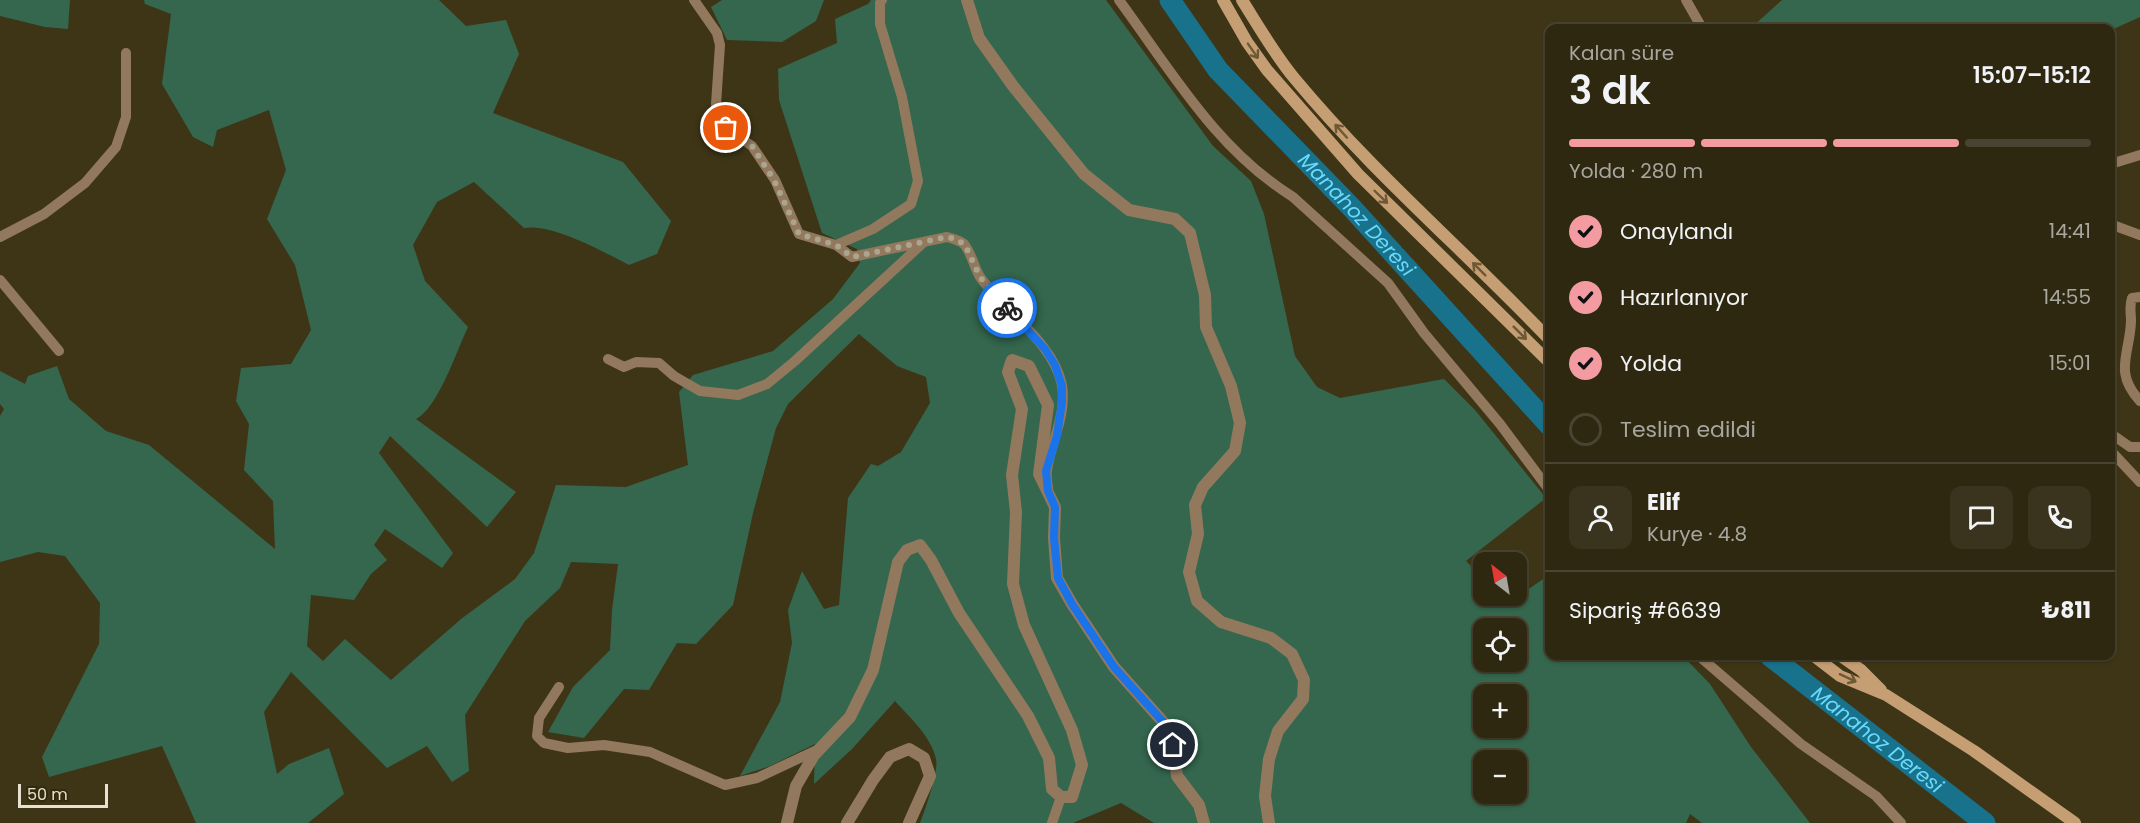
<!DOCTYPE html>
<html lang="tr">
<meta charset="utf-8">
<style>
body{margin:0;font-family:Poppins,sans-serif;background:#3a341f;color:#f1f3f6;height:100vh;display:flex;flex-direction:column;font-size:22px;white-space:nowrap}
*{box-sizing:border-box;margin:0}
p{font-size:20px;color:#a7a69f}
.icon{flex:none;width:33px;height:33px;fill:none;stroke:currentColor;stroke-width:2;stroke-linecap:round;stroke-linejoin:round}
.map{position:relative;flex:1;overflow:hidden}
.side{position:absolute;left:1545px;top:24px;width:570px;height:636px;display:flex;flex-direction:column;background:#2e2811;border-radius:12px;box-shadow:0 2px 4px #0004,0 0 0 2px #494431}
.side>*{flex:none}
.needle{width:39px;rotate:329deg}
.fabs{position:absolute;left:1473px;top:552px;display:grid;gap:12px}
.fabs a{display:grid;place-items:center;width:54px;height:54px;border-radius:12px;background:#2e2811;box-shadow:0 2px 4px #0004,0 0 0 2px #494431;font-size:30px}
.scale{position:absolute;left:18px;bottom:15px;width:90px;box-sizing:border-box;padding-left:6px;border:3px solid #e6e1d0;border-top:0;font-size:16px;line-height:21px;white-space:nowrap;color:#e6e1d0;-webkit-text-stroke:4px #342b0d;paint-order:stroke}
.pin{position:absolute;display:grid;place-items:center;width:51px;height:51px;color:#fff;margin:-26px;border:3px solid #fff;border-radius:50%;box-shadow:0 2px 6px #0007}
.courier{position:absolute;display:grid;place-items:center;width:60px;height:60px;margin:-30px;border:4px solid #1a73e8;border-radius:50%;background:#fff;color:#222;box-shadow:0 2px 8px #0007}
.head em{font-style:normal;font-weight:600}
.head div{display:flex;flex-direction:column-reverse}
.head{display:flex;align-items:center;justify-content:space-between;height:102px;padding:0 24px}
h1{font-size:39px;font-weight:600;line-height:45px}
.bar{display:grid;grid-template-columns:repeat(4,1fr);gap:9px 6px;align-content:center;height:72px;padding:0 24px}
.bar i{height:8px;border-radius:4px;background:#494431}
.bar .selected{background:#f49aa1}
.bar p{grid-column:span 4}
.line{display:flex;align-items:center;gap:15px;padding:0 24px;border-top:2px solid #494431}
.line div{flex:1}
.round{display:grid;place-items:center;flex:none;width:63px;height:63px;border-radius:12px;background:#3a341f}
ol{padding:0 24px;list-style:none}
li{display:flex;align-items:center;gap:18px;height:66px}
li p{margin-inline-start:auto}
li .icon{padding:6px;border-radius:50%;background:#f49aa1;color:#111;stroke-width:4}
li:last-child{color:#a7a69f}
li i{width:33px;height:33px;border:3px solid #494431;border-radius:50%}
.map>svg:first-child{display:block}
</style>
<div class="map">
<svg width="2140" height="823" viewBox="0 0 2140 823">
<rect width="100%" height="100%" fill="#3e3517"/>
<path fill="#34674d" fill-rule="evenodd" d="M0,0H70L68,29L45,27L0,16Z
M144,0H439L466,26L506,20L519,54L493,113L623,162L671,221L657,254L629,265C604,252 552,223 524,228L474,182L437,202L413,245L425,281L468,327C457,350 438,408 416,419L516,492L487,527L390,436L379,453L453,553L442,568L385,529L374,545L387,560L371,574L354,600L311,595L307,646L323,661L345,639L391,680L461,619L515,579L534,553L556,485L626,487L688,465L679,392L693,375L773,351L833,299L860,263L857,249L822,233L779,100L778,69L837,43L835,19L868,4L871,0H1106L1213,146L1251,181L1264,214L1295,356L1317,387L1340,398L1444,379L1475,410L1546,498L1466,561L1483,578L1484,596H1502L1510,602L1549,575L1550,656H1683L1710,684L1751,747L1810,823H1702L1690,814L1686,823H1154L1121,803L1073,823H920C925,810 939,770 936,759C931,736 910,718 895,701L852,749L814,784L815,744L770,766L740,776L780,702L792,643L788,610L802,571L824,609L839,605L848,498L871,464L878,466L901,452L930,403L926,377L897,366L859,334L788,404L776,428L753,513L733,605L696,644L677,643L649,690L624,689L584,738L548,732L573,687L610,650L612,610L618,564L571,562L560,588L525,621L465,715L469,771L452,782L427,746L387,768L291,672L264,712L277,774L289,764L329,748L344,794L308,823H196L162,746L49,777L42,757L99,644L100,603L65,556L38,552L0,562V416L4,409L0,404V371L25,384L28,376L57,366L69,399L106,431L149,445L275,549L273,501L244,470L249,424L236,401L241,368L291,364L311,330L295,265L267,219L286,170L269,110L217,130L213,147L193,137L162,84L171,14L145,4ZM1484,628H1516V662H1484ZM1484,694H1516V728H1484ZM1484,760H1516V794H1484Z
M722,0H824L816,21L782,42L727,40L711,7Z
M1782,0H2140V17L2111,30L2110,28H1751Z"/>
<g fill="none" stroke-linecap="round" stroke-linejoin="round">
<g stroke="#18728b" stroke-width="21">
<path id="s1" d="M1170,0L1218,70L1352,208L1550,426"/>
<path id="s2" d="M1770,656L1985,823"/>
</g>
<path stroke="#92795e" stroke-width="10" d="M694,0L717,33L720,45L716,104L719,119L726,128L752,146L775,180L799,234L836,245L852,257L947,237C953,239 959,240 964,244C971,252 974,267 980,277C1005,312 1053,342 1062,385C1067,414 1051,442 1047,470C1046,476 1047,482 1048,488
M1119,0C1172,72 1216,149 1293,197L1388,283L1424,333L1500,424L1550,491
M1686,0L1702,28
M2110,165L2117,162L2140,155
M2110,224L2140,235
M0,237L44,214L85,183L116,147L126,117V53
M836,245L873,229L911,204L918,181L902,97L880,24V3L882,0
M0,280L59,351
M2140,297L2132,298C2129,307 2131,312 2131,321C2130,354 2113,372 2140,401
M608,359L624,367L636,362L659,363L674,376L700,391L738,395L767,384L795,361L924,242
M2110,433L2130,447H2140
M2110,450L2140,482
M1699,656L1801,744L1876,796L1901,823
M559,687L539,718L537,736L544,743L568,748L604,745L650,752L725,785L757,778L819,749
M1052,823L1061,797"/>
<path stroke="#92795e" stroke-width="12" d="M967,0L979,38L1013,86L1084,174L1129,210L1175,219L1190,233L1205,295L1206,327L1231,386L1240,423L1235,451L1203,487L1195,505L1198,534L1189,572L1197,601L1221,622L1271,638L1292,654L1304,680L1303,699L1278,731L1269,759L1265,796L1269,823
M787,823L796,786L814,755L850,717L873,670L898,562L907,550L920,545L931,560L959,613L1028,716L1049,758L1052,789L1061,797H1072L1082,765L1072,730L1024,625L1013,584L1016,512L1012,475L1022,409L1008,372L1012,360L1029,366L1048,405L1039,474L1055,507L1054,538L1057,578L1072,604L1114,667L1164,723L1173,745L1177,776L1199,805L1204,823
M847,823L873,780L890,757L909,749L924,758L930,776L909,823"/>
<path stroke="#c69e73" stroke-width="12" d="M1223,0L1247,42L1267,70L1358,174L1550,363
M1242,0C1259,27 1275,55 1295,79C1373,173 1466,252 1550,340
M1814,656L1840,676L1886,695L1974,751L2075,823
M1841,656L1861,670L1881,690"/>
</g>
<defs><path id="oneway-shaft" d="M-6 0H5M1.5-3L5.5 0L1.5 3" fill="none" stroke-width="1.6" stroke-linecap="round" stroke-linejoin="round" transform="scale(1.5)"/></defs>
<g stroke="#6e5936">
<use href="#oneway-shaft" transform="translate(1253 51) rotate(55)"/>
<use href="#oneway-shaft" transform="translate(1341 131) rotate(-132)"/>
<use href="#oneway-shaft" transform="translate(1381 197) rotate(44)"/>
<use href="#oneway-shaft" transform="translate(1479 269) rotate(-135)"/>
<use href="#oneway-shaft" transform="translate(1520 333) rotate(45)"/>
<use href="#oneway-shaft" transform="translate(1848 678) rotate(25)"/>
</g>
<g fill="none" stroke-linecap="round" stroke-linejoin="round">
<path stroke="#aba58f" stroke-width="6" stroke-dasharray="0 10.8" d="M726,128L752,146L774,180L799,234L836,245L852,257L947,237L956,239L965,245L980,277L1007,308"/>
<path stroke="#1a73e8" stroke-width="8" d="M1007,308L1045,349L1055,365L1062,386V402L1057,436L1046,471L1048,491L1055,507L1054,538L1058,578L1072,604L1114,667L1164,723L1173,745"/>
</g>
<g text-anchor="middle" stroke-width="6" stroke-linejoin="round" paint-order="stroke">
<g font-size="20" font-style="italic" fill="#6ad9fc" stroke="#342b0d">
<text dy="7" stroke="none"><textPath href="#s1" startOffset="285">Manahoz Deresi</textPath></text>
<text dy="7" stroke="none"><textPath href="#s2" startOffset="136">Manahoz Deresi</textPath></text>
</g>
</g>
</svg>
<div class="fabs">
<a><svg class="needle" viewBox="-14 -14 28 28"><path d="M0-13l5 13h-10z" fill="#e53935"/><path d="M0 13l5-13h-10z" fill="#a7a69f"/></svg></a>
<a><svg class="icon" aria-label="locate" viewBox="0 0 24 24"><circle cx="12" cy="12" r="6"/><path d="M12 2v4M12 18v4M2 12h4M18 12h4"/></svg></a>
<a>+</a>
<a>−</a>
</div>
<div class="scale">50 m</div>
<div class="pin" style="left:726px;top:128px;background:#ea580c"><svg class="icon" aria-label="bag" viewBox="0 0 24 24"><path d="M5 8h14l-1 12H6zM9 8a3 3 0 0 1 6 0"/></svg></div>
<div class="pin" style="left:1173px;top:745px;background:#1f2937"><svg class="icon" aria-label="home" viewBox="0 0 24 24"><path d="M3 11l9-7 9 7M6 9v11h12V9"/></svg></div>
<div class="courier" style="left:1007px;top:308px"><svg class="icon" aria-label="bike" viewBox="0 0 24 24"><circle cx="6" cy="16" r="4"/><circle cx="18" cy="16" r="4"/><path d="M6 16l4-8h5l3 8M10 8l3 8H6M13 5h3"/></svg></div>
<section class="side">
<div class="head"><div><h1>3 dk</h1><p>Kalan süre</p></div><em>15:07–15:12</em></div>
<div class="bar"><i class="selected"></i><i class="selected"></i><i class="selected"></i><i></i><p>Yolda · 280 m</p></div>
<ol>
<li><svg class="icon" aria-label="check" viewBox="0 0 24 24"><path d="M5 12l5 5 9-10"/></svg>Onaylandı<p>14:41</p></li>
<li><svg class="icon" aria-label="check" viewBox="0 0 24 24"><path d="M5 12l5 5 9-10"/></svg>Hazırlanıyor<p>14:55</p></li>
<li><svg class="icon" aria-label="check" viewBox="0 0 24 24"><path d="M5 12l5 5 9-10"/></svg>Yolda<p>15:01</p></li>
<li><i></i>Teslim edildi</li>
</ol>
<div class="line" style="height:108px"><a class="round"><svg class="icon" aria-label="person" viewBox="0 0 24 24"><circle cx="12" cy="8" r="4"/><path d="M4 21q1-7 8-7t8 7"/></svg></a><div><b>Elif</b><p>Kurye · 4.8</p></div><a class="round"><svg class="icon" aria-label="chat" viewBox="0 0 24 24"><path d="M4 5h16v11H9l-5 4z"/></svg></a><a class="round"><svg class="icon" aria-label="phone" viewBox="0 0 24 24"><path d="M5 4h4l2 5-3 2q2 4 5 5l2-3 5 2v4C11 20 4 13 5 4z"/></svg></a></div>
<div class="line" style="height:78px"><div>Sipariş #6639</div><b>₺811</b></div>
</section>
</div>
